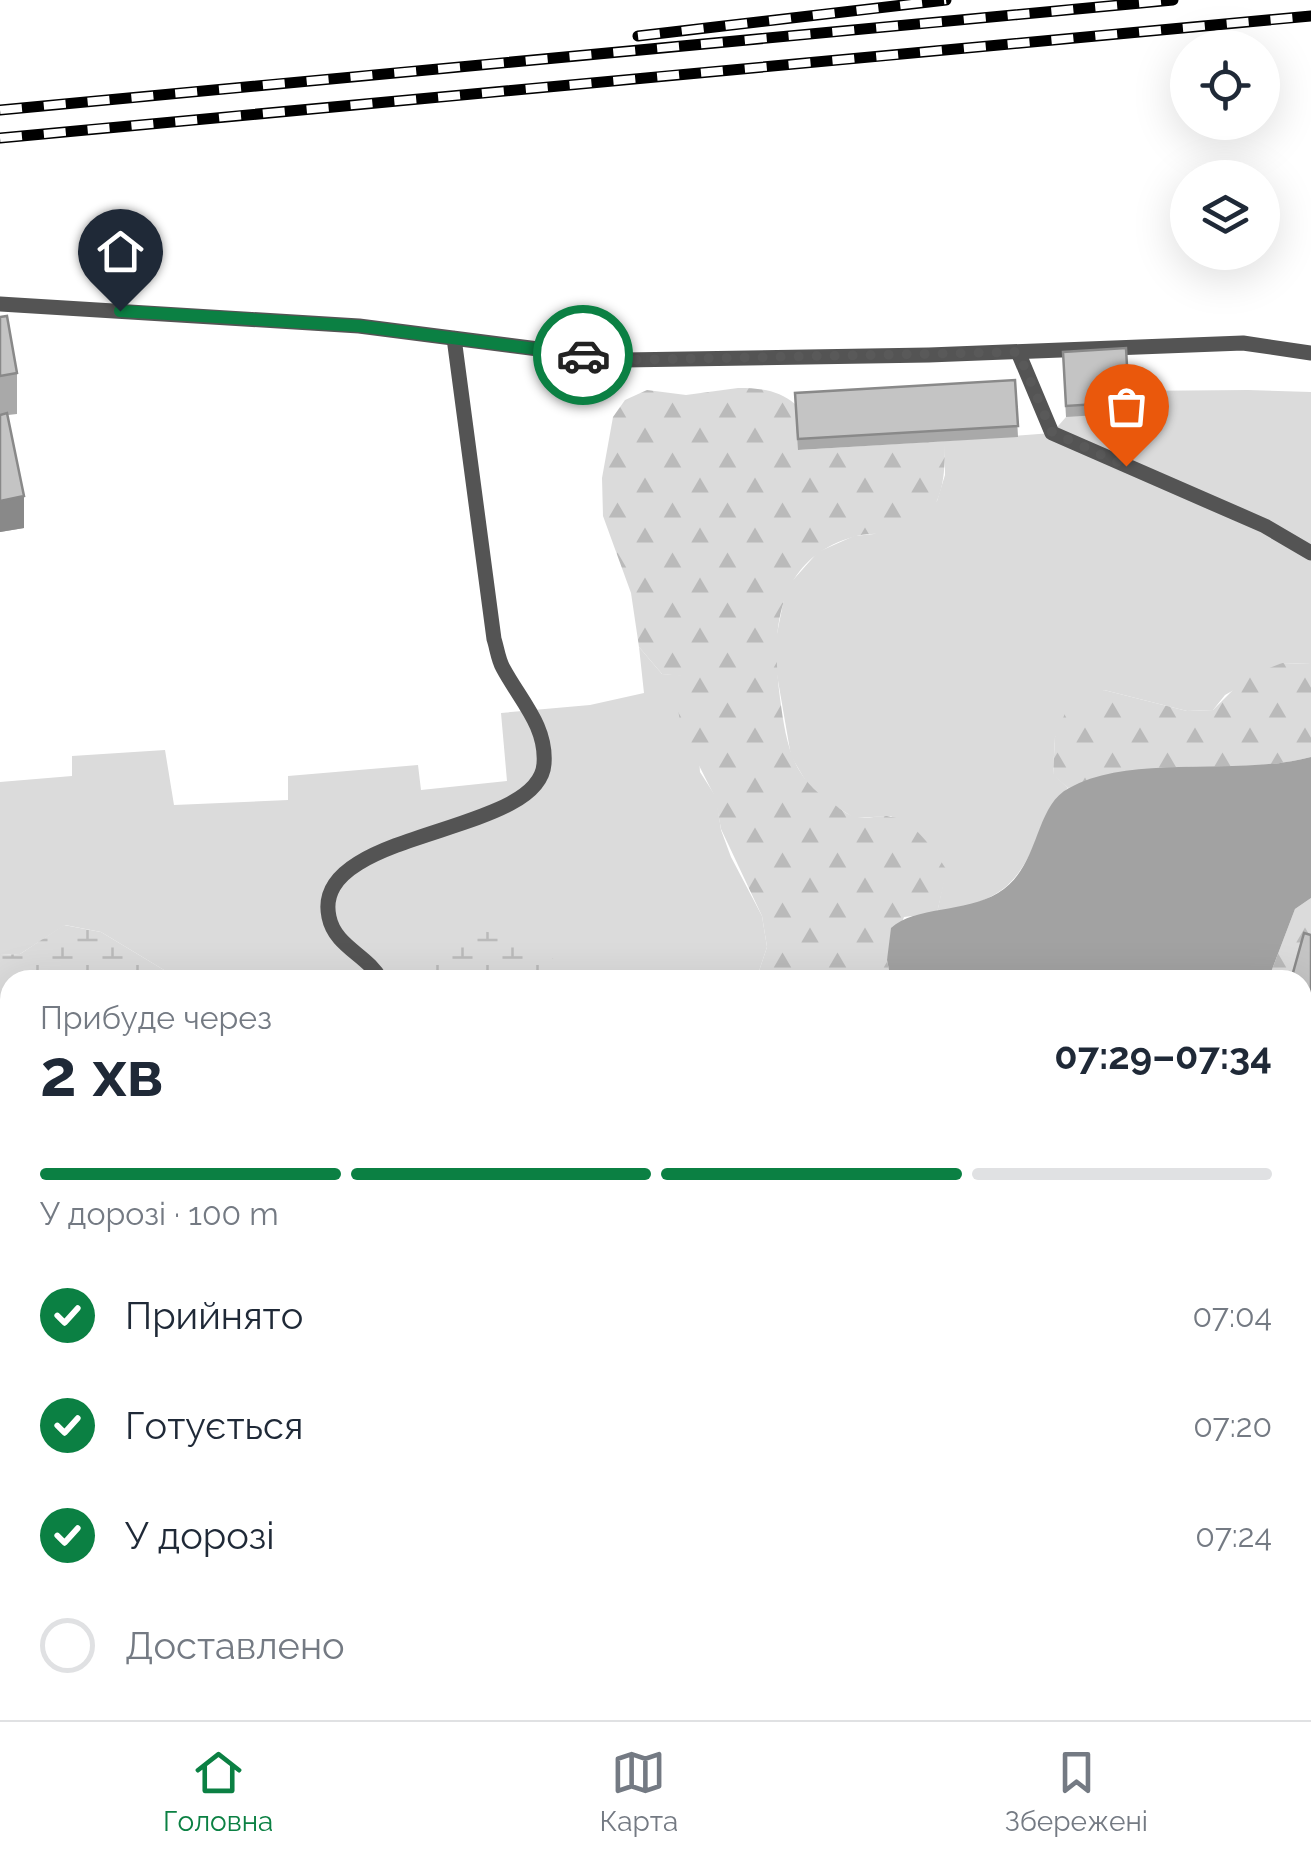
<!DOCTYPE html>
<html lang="uk">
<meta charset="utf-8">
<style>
body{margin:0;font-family:Raleway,sans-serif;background:#f2f2f3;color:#1f2937;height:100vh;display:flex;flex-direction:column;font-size:38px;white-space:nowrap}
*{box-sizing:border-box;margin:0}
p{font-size:32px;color:#747a83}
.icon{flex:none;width:55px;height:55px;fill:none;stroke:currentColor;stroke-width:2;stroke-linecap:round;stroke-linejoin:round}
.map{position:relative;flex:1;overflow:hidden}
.sheet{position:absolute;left:0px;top:970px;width:1312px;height:750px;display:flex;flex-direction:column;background:#fff;border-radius:30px 30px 0 0;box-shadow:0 10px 40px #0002}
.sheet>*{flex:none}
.tools{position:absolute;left:1170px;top:30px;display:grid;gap:20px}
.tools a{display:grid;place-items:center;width:110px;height:110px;border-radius:50%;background:#fff;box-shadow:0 10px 40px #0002;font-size:50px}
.pin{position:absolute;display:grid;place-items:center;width:85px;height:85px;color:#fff;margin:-102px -42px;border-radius:50% 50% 50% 0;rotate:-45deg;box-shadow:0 0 10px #0007}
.pin .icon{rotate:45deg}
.courier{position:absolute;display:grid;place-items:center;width:100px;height:100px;margin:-50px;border:8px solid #0b8043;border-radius:50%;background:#fff;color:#222;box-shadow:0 2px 12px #0007}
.headline em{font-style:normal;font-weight:700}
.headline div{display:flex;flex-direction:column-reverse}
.headline{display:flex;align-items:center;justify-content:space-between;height:170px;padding:0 40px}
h1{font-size:65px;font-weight:700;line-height:75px}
.bar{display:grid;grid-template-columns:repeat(4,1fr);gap:15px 10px;align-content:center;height:120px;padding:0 40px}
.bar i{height:12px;border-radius:8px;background:#e0e1e3}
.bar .current{background:#0b8043}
.bar p{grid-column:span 4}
ol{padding:0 40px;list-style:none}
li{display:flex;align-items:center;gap:30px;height:110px}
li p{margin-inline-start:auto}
li .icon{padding:10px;border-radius:50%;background:#0b8043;color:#fff;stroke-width:4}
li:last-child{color:#747a83}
li i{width:55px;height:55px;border:5px solid #e0e1e3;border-radius:50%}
.menu{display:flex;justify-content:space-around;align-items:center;height:140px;border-top:2px solid #e0e1e3;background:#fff;font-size:28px;color:#747a83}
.menu a{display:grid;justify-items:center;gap:5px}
.menu .current{color:#0b8043}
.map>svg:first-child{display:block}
</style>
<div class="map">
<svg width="1311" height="1720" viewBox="0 0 1311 1720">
<defs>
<pattern id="forest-firs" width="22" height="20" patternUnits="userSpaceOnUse" patternTransform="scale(2.5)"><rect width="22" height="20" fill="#dbdbdb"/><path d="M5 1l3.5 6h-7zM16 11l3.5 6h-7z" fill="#bababa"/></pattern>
<pattern id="wetland-marsh" width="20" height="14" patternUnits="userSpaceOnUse" patternTransform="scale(2.5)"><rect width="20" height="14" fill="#dbdbdb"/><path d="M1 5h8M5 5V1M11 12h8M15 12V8" fill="none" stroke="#bababa"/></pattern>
</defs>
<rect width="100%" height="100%" fill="#fff"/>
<path fill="#dbdbdb" d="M1248,390L1311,392V664L1282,663L1225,695L1213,710L1187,711L1104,690L1055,737L1053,774L1068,788C1052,801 1046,816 1038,835C1016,891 995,901 937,913L946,870L891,816L854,818L811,790L791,756L776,669V639L786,588L818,552L854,536L874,534L937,501L945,475V441L1052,433L1066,417L1128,391Z
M639,647L662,674L693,676L700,772L716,797L721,830L731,857L762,916L767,947L756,980H173L164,970L101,932L65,925L20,954L0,955V782L72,776V756L165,750L174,805L288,800V776L418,765L421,790L507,781L501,713L590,705L644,693Z"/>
<path fill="url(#forest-firs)" d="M738,388C759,388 779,390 795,404L799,450L945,441C945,469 945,499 924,520C902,541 878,529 853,537C776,559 771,631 780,698C786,742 791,777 831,802C838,807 848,816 857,817C866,819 877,816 887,816C915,819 933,850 947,870L937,913L904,917L887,960L891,980H756L767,947L762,916L721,829L715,797L681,730L677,701L692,677L662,674L639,647L631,593L603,516L602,478L613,417L625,400L647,390L686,395Z
M1282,663L1311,664V757C1270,768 1227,766 1185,767C1145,769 1106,775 1068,788L1053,775L1055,737L1069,704L1104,690L1187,711L1213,710L1246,677Z
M1311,898V1084H1303L1302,980H1268L1295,909Z"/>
<path fill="url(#wetland-marsh)" d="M64,925L101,932L164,970L173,980H10V1096L0,1093V955L20,954Z
M472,931C510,932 536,942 564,968L565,980H425L439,951Z
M10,1178V1338L0,1339V1179Z"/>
<path fill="#a2a2a2" d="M1311,757V898L1295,909L1268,980H891L887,960L891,928C915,906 965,913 998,893C1041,867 1033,807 1069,788C1133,753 1239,777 1311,757Z
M1303,1084H1311V1221L1303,1222Z
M0,1093L10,1096V1178L0,1179Z"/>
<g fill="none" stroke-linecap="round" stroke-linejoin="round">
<path stroke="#767676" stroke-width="6" stroke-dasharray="2.5 5" stroke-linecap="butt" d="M1302,1233L1311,1232"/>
<path stroke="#545454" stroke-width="15" d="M0,304L359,326L624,360L929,355L1243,343L1311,353
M1018,352L1052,433L1265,526L1311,553
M381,980C368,955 335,947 329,917C310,829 539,836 544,764C547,726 520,700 503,668C498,659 497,648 494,639L454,338"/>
<path stroke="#545454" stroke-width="20" d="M1302,1299H1311
M0,1380H10
M714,1710L719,1720"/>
<defs>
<path id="rail" d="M638,36L946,0
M0,110L1173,0
M0,138L1311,16"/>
</defs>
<use href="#rail" stroke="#000" stroke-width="11"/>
<use href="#rail" stroke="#fff" stroke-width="8" stroke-dasharray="22" stroke-linecap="butt"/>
</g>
<path fill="#a9a9a9" d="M0,317L17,373V414L8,415L24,528L0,532Z
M1063,363L1129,402V413L1066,417Z
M1015,380L1018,437L798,450L795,404Z
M1311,935V1014L1302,1011V980Z"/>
<path fill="#898989" d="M24,496V528L0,532V501Z"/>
<path fill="#c4c4c4" stroke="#898989" stroke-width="2.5" d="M7,316L17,373L0,376V317Z
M1126,348L1129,402L1066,406L1063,352Z
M1015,380L1018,426L798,439L795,393Z
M7,413L24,496L0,501V415Z
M1304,933L1311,935V992L1302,990V980H1291Z"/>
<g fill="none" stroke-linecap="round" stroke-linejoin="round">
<path stroke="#595959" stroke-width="10" stroke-dasharray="0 18" d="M583,355L624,360L1018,352L1052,432L1126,466"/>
<path stroke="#0b8043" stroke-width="12" d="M120,311L359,326L583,355"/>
</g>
</svg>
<div class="tools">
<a><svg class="icon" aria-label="locate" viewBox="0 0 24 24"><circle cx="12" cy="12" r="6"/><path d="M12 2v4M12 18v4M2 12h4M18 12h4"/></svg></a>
<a><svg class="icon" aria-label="layers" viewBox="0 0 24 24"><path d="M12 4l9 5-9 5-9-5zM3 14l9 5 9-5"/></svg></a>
</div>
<div class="pin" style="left:1126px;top:466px;background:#ea580c"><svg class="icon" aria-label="bag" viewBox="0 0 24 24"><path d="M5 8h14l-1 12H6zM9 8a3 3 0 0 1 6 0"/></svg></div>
<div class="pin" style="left:120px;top:311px;background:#1f2937"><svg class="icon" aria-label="home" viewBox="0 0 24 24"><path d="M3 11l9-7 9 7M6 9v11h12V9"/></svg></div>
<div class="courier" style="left:583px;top:355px"><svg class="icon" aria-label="car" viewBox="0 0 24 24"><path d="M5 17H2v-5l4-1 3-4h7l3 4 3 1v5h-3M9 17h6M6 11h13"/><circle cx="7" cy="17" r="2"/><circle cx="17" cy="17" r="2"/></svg></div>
<section class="sheet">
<div class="headline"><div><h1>2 хв</h1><p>Прибуде через</p></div><em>07:29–07:34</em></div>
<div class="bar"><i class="current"></i><i class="current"></i><i class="current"></i><i></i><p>У дорозі · 100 m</p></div>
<ol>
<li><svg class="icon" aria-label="check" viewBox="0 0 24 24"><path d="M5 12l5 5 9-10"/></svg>Прийнято<p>07:04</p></li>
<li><svg class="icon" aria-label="check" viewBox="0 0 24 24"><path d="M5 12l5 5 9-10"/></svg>Готується<p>07:20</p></li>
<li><svg class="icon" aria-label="check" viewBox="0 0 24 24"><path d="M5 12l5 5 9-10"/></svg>У дорозі<p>07:24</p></li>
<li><i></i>Доставлено</li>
</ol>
</section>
</div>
<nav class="menu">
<a class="current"><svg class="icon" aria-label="home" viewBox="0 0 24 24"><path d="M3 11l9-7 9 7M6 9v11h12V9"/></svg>Головна</a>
<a><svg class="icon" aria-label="map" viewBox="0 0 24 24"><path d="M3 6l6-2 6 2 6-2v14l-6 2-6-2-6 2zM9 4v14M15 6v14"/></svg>Карта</a>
<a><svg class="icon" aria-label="saved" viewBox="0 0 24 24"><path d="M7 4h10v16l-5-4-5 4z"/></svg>Збережені</a>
</nav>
